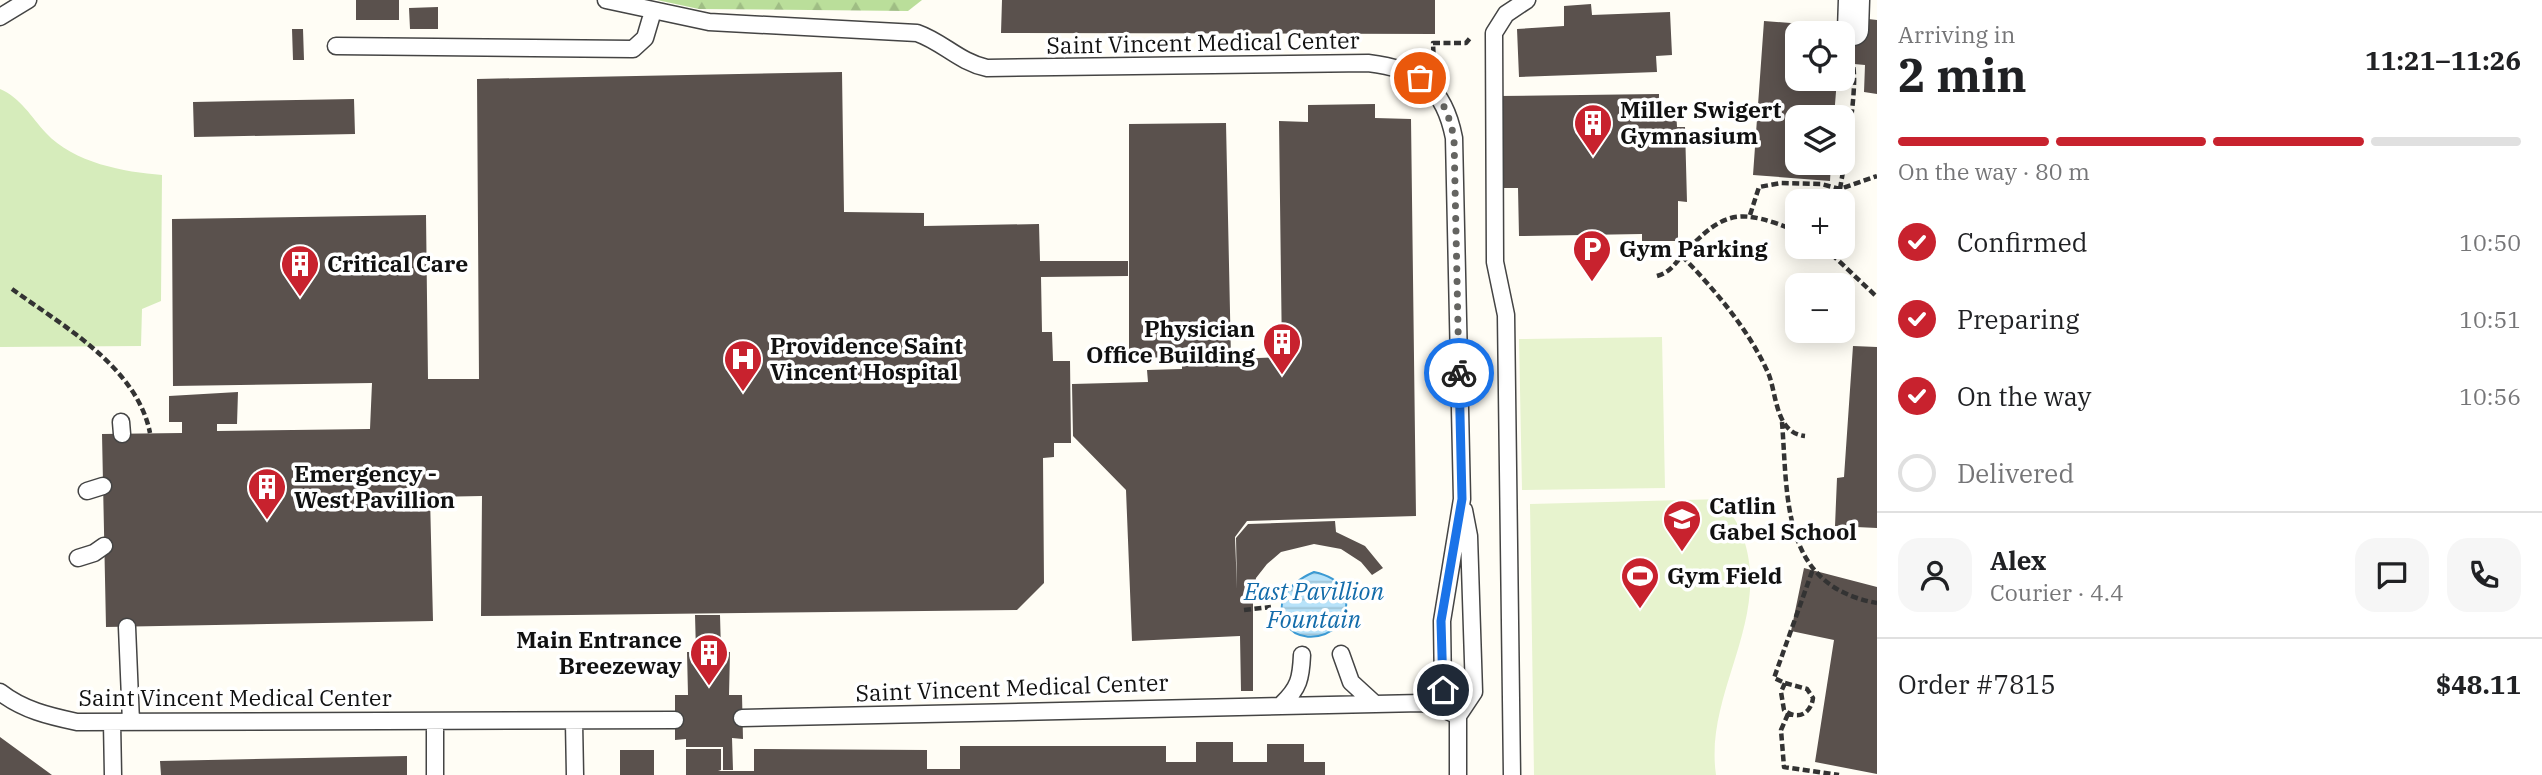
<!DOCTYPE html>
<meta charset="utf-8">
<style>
body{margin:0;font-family:"IBM Plex Serif",serif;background:#f6f6f6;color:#202124;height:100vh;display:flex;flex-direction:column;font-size:26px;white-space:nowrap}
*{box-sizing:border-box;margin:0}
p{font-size:23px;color:#757577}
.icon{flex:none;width:38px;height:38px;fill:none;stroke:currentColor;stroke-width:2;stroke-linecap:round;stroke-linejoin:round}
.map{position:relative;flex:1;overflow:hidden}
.panel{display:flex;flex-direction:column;background:#fff;width:665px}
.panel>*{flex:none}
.controls{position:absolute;left:1785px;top:21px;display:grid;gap:14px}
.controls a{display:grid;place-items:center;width:70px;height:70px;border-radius:14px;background:#fff;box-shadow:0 4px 18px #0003;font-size:35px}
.pin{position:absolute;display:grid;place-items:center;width:60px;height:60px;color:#fff;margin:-30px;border:4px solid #fff;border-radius:50%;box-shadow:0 2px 7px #0007}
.courier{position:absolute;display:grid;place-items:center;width:70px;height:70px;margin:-35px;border:5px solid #1a73e8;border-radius:50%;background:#fff;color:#222;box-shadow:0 2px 9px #0007}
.overview em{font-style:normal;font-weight:700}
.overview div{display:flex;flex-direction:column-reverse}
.overview{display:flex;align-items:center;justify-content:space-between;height:119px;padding:0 21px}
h1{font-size:46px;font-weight:700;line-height:52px}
.bar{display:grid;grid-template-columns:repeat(4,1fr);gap:10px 7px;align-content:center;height:84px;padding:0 21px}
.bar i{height:9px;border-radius:5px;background:#e0e0e0}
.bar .on{background:#c8222e}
.bar p{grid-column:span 4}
.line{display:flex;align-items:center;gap:18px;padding:0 21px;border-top:2px solid #e0e0e0}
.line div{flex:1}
.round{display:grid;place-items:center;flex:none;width:74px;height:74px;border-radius:21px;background:#f6f6f6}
ol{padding:0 21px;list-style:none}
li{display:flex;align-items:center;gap:21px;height:77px}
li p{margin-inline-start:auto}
li .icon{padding:7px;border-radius:50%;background:#c8222e;color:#fff;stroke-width:4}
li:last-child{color:#757577}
li i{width:38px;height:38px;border:4px solid #e0e0e0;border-radius:50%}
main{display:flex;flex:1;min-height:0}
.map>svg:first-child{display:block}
</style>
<main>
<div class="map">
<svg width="1877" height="775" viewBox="0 0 1877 775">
<defs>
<pattern id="forest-firs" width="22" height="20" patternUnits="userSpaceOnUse" patternTransform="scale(1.75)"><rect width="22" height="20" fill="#bade9a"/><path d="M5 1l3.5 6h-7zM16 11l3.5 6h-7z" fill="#9fbd84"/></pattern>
<pattern id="water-rules" width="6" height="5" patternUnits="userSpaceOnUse" patternTransform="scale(1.75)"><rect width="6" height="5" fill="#b7e2f9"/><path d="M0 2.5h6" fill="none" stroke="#9cc1d4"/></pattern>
</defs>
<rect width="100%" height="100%" fill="#fffdf5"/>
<path fill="#d6ecbb" d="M0,89C21,98 31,117 46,133C74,163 124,172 162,175L161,301L142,309L141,346L0,347Z"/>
<path fill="url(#forest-firs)" d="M657,0H922L908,11L699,9Z"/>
<path fill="#e7f3ce" d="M1662,337L1665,488L1522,490L1519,339Z
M1723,499C1729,511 1739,524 1743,537C1772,620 1704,693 1716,775H1534L1530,504Z"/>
<path fill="url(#water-rules)" stroke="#3b9ad3" stroke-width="2" d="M1314,572C1342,578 1354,595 1341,624C1294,664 1249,600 1314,572Z"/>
<path fill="#5a514d" d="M356,0H399V20H356Z
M1002,0H1435V34L1001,33Z
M1591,4L1592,15L1670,12L1672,55L1656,56L1657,72L1519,77L1517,29L1564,26V6Z
M438,7V29H410L409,8Z
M1868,19L1877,20V94L1864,92L1865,65L1843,63V33H1797V79H1837L1834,117H1797V163H1831L1830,181L1753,175L1764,21L1841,27Z
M292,29H303L304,60H293Z
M842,72L844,212L924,213V226L1039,224L1040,261H1128V276L1041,277L1042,332H1052L1053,361H1070L1071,443H1054V457L1043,458L1044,583L1017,610L481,616L482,496L430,497L433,621L106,627L102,434L182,433V422H169V396L238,392L237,424H217V431L370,429L372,383L173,386L172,219L426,215L428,379H479L477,79Z
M1659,94V110H1676L1677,127H1685L1687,202L1678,201V241H1642V234L1519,236L1518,188H1501L1499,96Z
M354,99L355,134L194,137L193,102Z
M1375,104V118L1411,119L1416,516L1247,521L1235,537L1237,589L1236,538L1248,524L1335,521L1336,532L1365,546L1383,568L1372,575L1361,562L1341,549L1314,544L1281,552L1267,564L1256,578L1253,598V691H1241L1240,636L1132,641L1126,490L1073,436L1072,384L1148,382L1147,370L1182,369V357L1129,358V124L1226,123L1231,359L1282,357L1279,121L1308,122V105Z
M1853,346L1877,347V528L1835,526L1837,478L1844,477Z
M1804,568L1877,587V774L1815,762L1834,640L1791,631Z
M695,615H720L721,651L730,652L729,695H742L743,739L732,738L733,770H723V747H686V739L675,740V695H688L687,652H696Z
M0,737L52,775H0Z
M1196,742H1233V762H1267V744H1304V762H1325V775H686V749H721V770L718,771H754V749L927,750V769H960V746H1166V762H1196Z
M620,750H654V775H620Z
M407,756V775H161L160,761Z"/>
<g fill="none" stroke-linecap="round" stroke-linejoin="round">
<defs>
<path id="lane" d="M606,0L709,22L917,33C943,42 959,62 987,68L1368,63C1419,69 1444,87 1454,138L1462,499L1442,621L1443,690L1458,716V775
M0,17L28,0
M336,46L633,49L645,38L653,11
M121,422L122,434
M87,491L103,486
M78,558L94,553L104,546
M127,627L131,722
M1341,654L1351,682L1375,704
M0,692C23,710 49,716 77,722L675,720
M1282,704C1299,688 1301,678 1302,655
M1458,716L1474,692L1469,536L1464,510
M742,718L1422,703L1439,707L1458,716
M112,722L113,775
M574,722L575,775
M435,723V775
M1512,775L1506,315L1495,262L1494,33L1506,14L1527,0"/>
<path id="street" d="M1853,30L1854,0"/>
</defs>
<use href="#lane" stroke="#444" stroke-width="19"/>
<use href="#street" stroke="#444" stroke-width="33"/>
<path stroke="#333" stroke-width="4.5" stroke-dasharray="7 3.5" stroke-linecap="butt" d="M1434,64L1433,43H1466L1471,37
M1840,189C1844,165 1861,75 1851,60
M1750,215L1759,187L1781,183L1821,184L1840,189L1877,176
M1824,247L1877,297
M1682,256C1715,290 1750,331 1769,375C1777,397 1776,433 1805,436
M1657,276C1670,272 1673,266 1682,256C1725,208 1740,209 1797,231
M12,289C63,326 137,367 150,433
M1782,422C1788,499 1781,586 1877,603
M1244,610L1271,607
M1785,683L1807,689L1813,698C1811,714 1797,721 1784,710L1781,692L1785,683L1774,678L1813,569
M1788,714L1781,730L1784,767L1839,775"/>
<use href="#lane" stroke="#fff" stroke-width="16"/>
<use href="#street" stroke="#fff" stroke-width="30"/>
</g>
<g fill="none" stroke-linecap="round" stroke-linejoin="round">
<path stroke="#646461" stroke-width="7" stroke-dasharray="0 12.6" d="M1420,78C1441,93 1449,114 1454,138L1459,373"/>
<path stroke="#1a73e8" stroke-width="9" d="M1443,690L1441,621L1462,499L1459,373"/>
</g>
<defs>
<symbol id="building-pin" viewBox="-11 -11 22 30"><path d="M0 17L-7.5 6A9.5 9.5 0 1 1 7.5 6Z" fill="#c8222e" stroke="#fff"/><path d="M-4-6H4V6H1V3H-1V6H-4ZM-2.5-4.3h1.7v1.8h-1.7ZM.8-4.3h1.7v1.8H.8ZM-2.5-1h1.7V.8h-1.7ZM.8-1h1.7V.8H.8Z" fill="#fff"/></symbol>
<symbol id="parking-pin" viewBox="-11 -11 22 30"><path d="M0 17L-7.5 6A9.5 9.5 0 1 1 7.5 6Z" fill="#c8222e" stroke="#fff"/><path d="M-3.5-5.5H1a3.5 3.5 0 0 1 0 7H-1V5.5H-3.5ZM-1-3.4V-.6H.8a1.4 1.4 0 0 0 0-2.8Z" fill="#fff"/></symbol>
<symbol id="hospital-pin" viewBox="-11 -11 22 30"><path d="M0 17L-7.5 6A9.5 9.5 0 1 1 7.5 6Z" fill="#c8222e" stroke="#fff"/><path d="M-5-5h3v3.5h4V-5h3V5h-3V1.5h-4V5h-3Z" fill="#fff"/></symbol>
<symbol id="school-pin" viewBox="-11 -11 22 30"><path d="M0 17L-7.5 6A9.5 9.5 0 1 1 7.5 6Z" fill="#c8222e" stroke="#fff"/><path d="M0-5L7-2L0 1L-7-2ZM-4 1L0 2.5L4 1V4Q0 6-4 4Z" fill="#fff"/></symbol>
<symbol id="stadium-pin" viewBox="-11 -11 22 30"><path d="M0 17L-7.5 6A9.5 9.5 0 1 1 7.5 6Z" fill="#c8222e" stroke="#fff"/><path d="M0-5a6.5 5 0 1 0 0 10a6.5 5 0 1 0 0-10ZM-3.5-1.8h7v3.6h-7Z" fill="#fff"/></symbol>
</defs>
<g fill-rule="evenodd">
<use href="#building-pin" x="1571" y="101" width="44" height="60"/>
<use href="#parking-pin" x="1570" y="227" width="44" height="60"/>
<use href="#building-pin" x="278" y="242" width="44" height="60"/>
<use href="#building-pin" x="1260" y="320" width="44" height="60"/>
<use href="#hospital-pin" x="721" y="337" width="44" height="60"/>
<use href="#building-pin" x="245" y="465" width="44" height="60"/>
<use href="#school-pin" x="1660" y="497" width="44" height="60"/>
<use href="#stadium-pin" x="1618" y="554" width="44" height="60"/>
<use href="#building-pin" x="687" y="631" width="44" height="60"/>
</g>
<g text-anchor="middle" stroke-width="7" stroke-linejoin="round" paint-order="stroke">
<g font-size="23" fill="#111" stroke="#fff">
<text transform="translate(1203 43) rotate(-1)" y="8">Saint Vincent Medical Center</text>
<text transform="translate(1012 688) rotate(-2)" y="8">Saint Vincent Medical Center</text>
<text x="235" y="706">Saint Vincent Medical Center</text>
</g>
<g font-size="23" font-weight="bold" fill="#111" stroke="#fff" text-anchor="start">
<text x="1620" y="118">Miller Swigert<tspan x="1620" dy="26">Gymnasium</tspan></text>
<text x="1619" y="257">Gym Parking</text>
<text x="327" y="272">Critical Care</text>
<text x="1255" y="337" text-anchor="end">Physician<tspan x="1255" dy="26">Office Building</tspan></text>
<text x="770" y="354">Providence Saint<tspan x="770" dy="26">Vincent Hospital</tspan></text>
<text x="294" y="482">Emergency -<tspan x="294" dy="26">West Pavillion</tspan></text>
<text x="1709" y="514">Catlin<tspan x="1709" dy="26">Gabel School</tspan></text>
<text x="1667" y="584">Gym Field</text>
<text x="682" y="648" text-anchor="end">Main Entrance<tspan x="682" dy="26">Breezeway</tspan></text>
</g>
<g font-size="24" font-style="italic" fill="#136caa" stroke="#fff">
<text x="1314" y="600">East Pavillion<tspan x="1314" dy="28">Fountain</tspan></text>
</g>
</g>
</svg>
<div class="controls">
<a><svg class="icon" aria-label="locate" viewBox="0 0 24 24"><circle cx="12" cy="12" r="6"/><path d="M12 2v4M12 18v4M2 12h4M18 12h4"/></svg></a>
<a><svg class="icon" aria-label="layers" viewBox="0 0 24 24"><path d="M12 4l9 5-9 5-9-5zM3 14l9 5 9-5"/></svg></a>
<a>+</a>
<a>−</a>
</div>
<div class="pin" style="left:1420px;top:78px;background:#ea580c"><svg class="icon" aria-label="bag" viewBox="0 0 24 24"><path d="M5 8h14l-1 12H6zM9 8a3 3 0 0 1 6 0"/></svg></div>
<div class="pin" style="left:1443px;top:690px;background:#1f2937"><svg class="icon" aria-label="home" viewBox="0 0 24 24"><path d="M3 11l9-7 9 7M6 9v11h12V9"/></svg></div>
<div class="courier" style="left:1459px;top:373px"><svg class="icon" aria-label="bike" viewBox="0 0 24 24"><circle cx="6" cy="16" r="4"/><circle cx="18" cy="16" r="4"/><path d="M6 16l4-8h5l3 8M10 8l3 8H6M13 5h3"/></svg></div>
</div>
<section class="panel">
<div class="overview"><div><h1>2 min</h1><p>Arriving in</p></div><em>11:21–11:26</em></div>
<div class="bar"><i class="on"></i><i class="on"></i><i class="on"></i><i></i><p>On the way · 80 m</p></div>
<ol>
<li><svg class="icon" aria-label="check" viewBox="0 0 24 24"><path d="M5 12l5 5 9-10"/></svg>Confirmed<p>10:50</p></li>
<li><svg class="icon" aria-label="check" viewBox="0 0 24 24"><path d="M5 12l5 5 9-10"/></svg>Preparing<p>10:51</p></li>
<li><svg class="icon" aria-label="check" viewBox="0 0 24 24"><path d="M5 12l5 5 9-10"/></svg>On the way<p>10:56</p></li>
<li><i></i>Delivered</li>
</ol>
<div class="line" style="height:126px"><a class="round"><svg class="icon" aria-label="person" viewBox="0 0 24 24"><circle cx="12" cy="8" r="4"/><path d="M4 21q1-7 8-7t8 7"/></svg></a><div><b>Alex</b><p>Courier · 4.4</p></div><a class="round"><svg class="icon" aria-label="chat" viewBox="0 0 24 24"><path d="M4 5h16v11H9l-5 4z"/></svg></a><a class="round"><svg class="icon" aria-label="phone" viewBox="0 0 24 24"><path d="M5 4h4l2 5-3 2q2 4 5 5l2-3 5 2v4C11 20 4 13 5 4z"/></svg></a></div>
<div class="line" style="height:91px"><div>Order #7815</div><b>$48.11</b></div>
</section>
</main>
